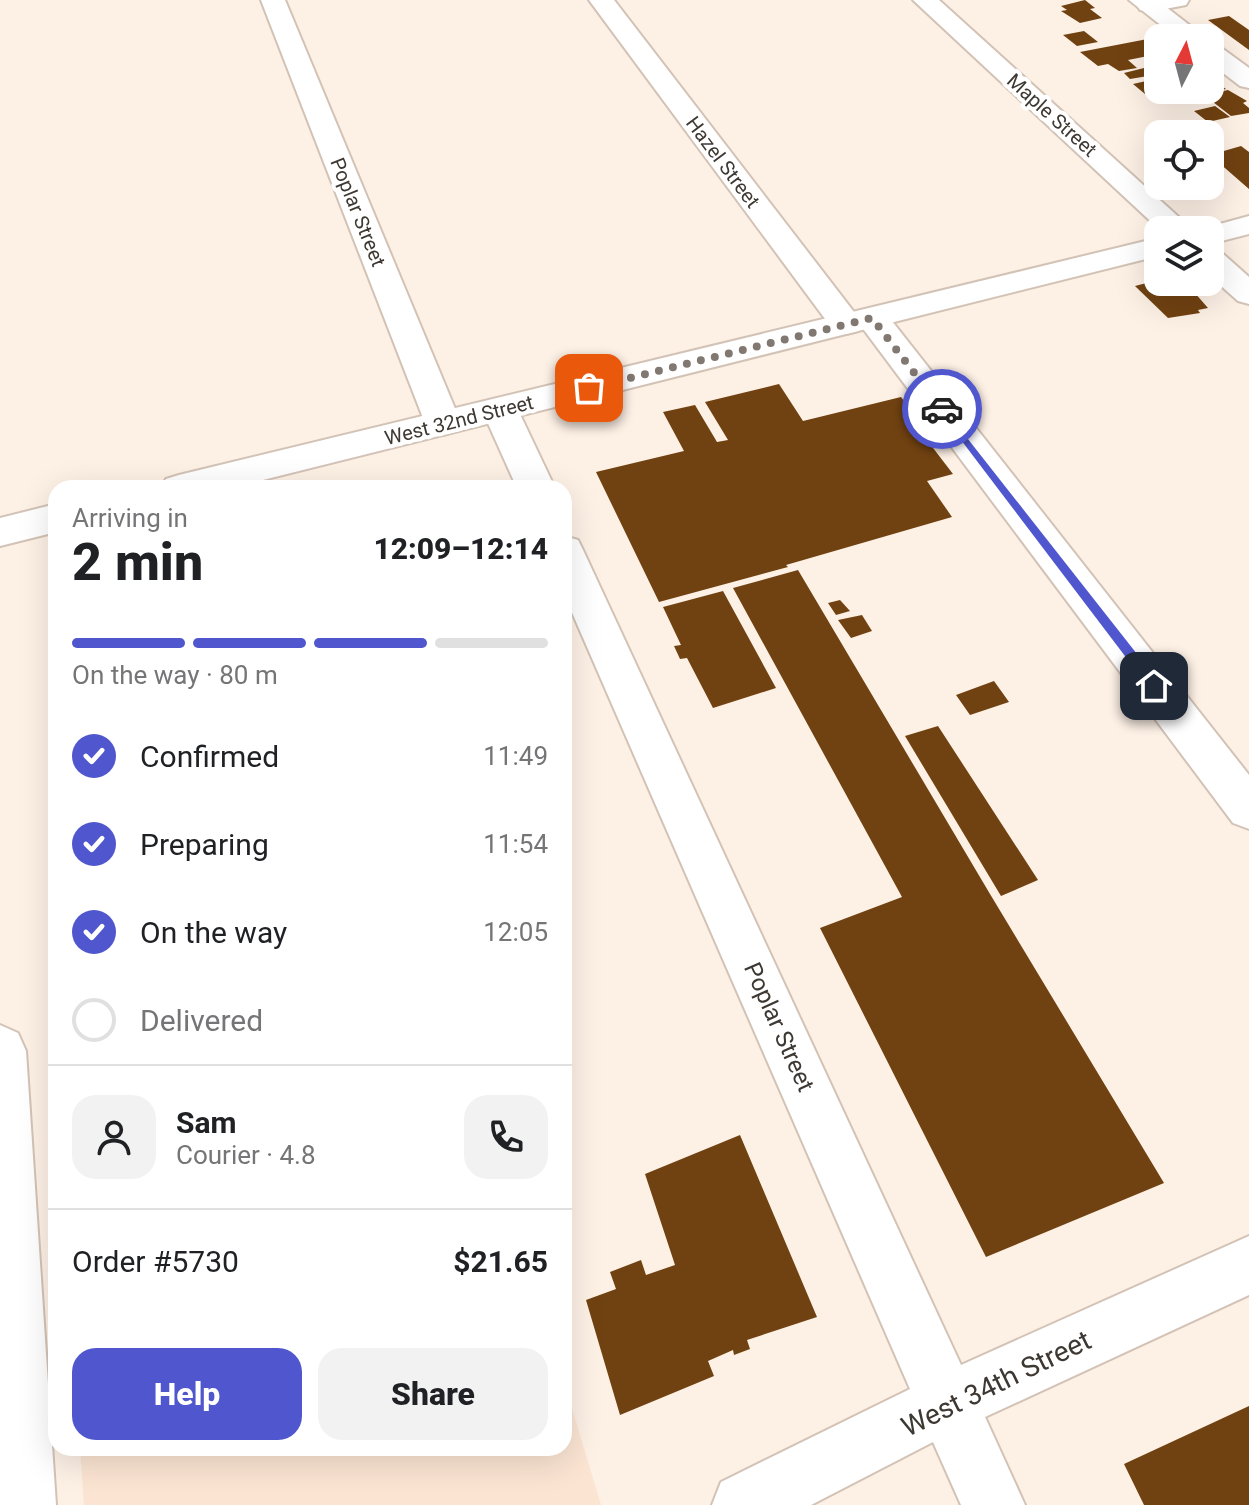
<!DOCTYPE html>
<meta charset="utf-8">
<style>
body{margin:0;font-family:Roboto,sans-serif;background:#f2f2f2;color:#202124;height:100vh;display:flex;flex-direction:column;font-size:30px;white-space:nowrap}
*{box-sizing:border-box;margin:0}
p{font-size:26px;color:#757577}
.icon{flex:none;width:44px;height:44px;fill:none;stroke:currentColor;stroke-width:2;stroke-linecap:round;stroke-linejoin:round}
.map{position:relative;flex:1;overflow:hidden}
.panel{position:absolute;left:48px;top:480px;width:524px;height:976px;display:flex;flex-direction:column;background:#fff;border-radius:24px;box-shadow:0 8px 32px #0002}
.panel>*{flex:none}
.needle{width:52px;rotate:6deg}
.tools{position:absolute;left:1144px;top:24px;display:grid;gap:16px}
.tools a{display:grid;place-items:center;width:80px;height:80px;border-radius:16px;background:#fff;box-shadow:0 8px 32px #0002;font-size:40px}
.pin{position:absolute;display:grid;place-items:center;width:68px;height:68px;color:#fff;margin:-34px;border-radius:16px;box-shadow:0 4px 12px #0006}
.courier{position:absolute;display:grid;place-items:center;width:80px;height:80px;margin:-40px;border:6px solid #5057ce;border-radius:50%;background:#fff;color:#222;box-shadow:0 2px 10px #0007}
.summary em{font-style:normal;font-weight:800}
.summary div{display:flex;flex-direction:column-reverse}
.summary{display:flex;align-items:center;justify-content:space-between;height:136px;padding:0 24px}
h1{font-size:52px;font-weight:800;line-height:60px}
.bar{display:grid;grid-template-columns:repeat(4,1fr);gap:12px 8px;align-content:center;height:96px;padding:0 24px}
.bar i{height:10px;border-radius:6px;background:#e0e0e0}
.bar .active{background:#5057ce}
.bar p{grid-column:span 4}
.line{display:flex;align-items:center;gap:20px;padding:0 24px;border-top:2px solid #e0e0e0}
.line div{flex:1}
.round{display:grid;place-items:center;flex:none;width:84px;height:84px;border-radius:24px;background:#f2f2f2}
ol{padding:0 24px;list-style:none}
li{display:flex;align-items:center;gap:24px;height:88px}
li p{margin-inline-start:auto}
li .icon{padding:8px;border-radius:50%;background:#5057ce;color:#fff;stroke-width:4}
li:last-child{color:#757577}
li i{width:44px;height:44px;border:4px solid #e0e0e0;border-radius:50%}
.button{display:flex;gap:16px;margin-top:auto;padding:16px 24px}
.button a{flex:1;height:92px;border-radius:24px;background:#5057ce;color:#fff;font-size:32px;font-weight:800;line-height:92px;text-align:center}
.button a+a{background:#f2f2f2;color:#202124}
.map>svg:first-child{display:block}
</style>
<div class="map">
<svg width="1249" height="1505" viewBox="0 0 1249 1505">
<rect width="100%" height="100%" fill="#fdf0e5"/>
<path fill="#fbe4d2" d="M564,1382L601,1505H84L80,1448H564Z"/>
<path fill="#714211" d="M1085,0L1095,8L1090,9L1102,18L1080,23L1061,11L1067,10L1061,6Z
M1229,16L1249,30V50L1208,20Z
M1084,31L1098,42L1077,46L1063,35Z
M1158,37V54L1128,60L1137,68L1119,71L1108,64L1098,66L1080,52Z
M1144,68L1154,75L1130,79L1124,73Z
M1210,78L1226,89L1190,98L1177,90H1210Z
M1155,79L1158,92L1145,94L1133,84Z
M1228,90L1247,101L1243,103L1249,108V113L1231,116L1204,95Z
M1215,106L1230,117L1208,122L1194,111Z
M1241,146L1249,152V189L1210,155Z
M1158,280L1187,284L1208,308L1198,310L1200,313L1168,318L1135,286Z
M779,384L803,421L901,397L936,442L930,444L953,474L927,481L952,517L786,565L788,567L659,602L596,472L684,451L663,412L695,405L717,442L728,440L705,402Z
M798,570L990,894L1164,1183L986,1257L820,928L902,897L733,588Z
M723,591L776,688L713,708L687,658L680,659L674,646L681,645L663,607Z
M840,600L850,611L836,615L828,603Z
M862,615L872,631L851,638L838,620Z
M994,681L1009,702L970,715L956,695Z
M938,726L1038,880L1001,896L905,736Z
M740,1135L817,1317L747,1340L750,1349L734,1355L733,1350L708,1361L714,1376L620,1415L586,1300L616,1289L610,1272L641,1260L646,1275L675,1265L645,1174Z
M1249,1406V1505H1144L1124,1464Z"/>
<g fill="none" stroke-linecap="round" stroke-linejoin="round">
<defs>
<path id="minor" d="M261,0H285L461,423L456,431L443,435L430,431L425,423Z
M589,0H614L857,316L860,311L872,308L884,311L1249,775V829L1233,823L861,326L858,331L846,334L834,331Z
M913,0H939L1193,230H1160Z
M1140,0H1189L1186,5L1149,12L1140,10L1137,5Z
M1210,250L1221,252L1249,277V304L1238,301L1210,276Z
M500,398L512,402L518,410L555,488H517L482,410L488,402Z
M564,536L578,540L583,550L961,1365L1249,1236V1295L985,1417L1025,1505H961L933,1442L811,1505H712L721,1482L910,1389L564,594Z"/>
<path id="tertiary" d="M1129,0H1157L1206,38H1177Z
M1210,43L1219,46L1249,68V88L1240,86L1210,63Z
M1249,216V234L1210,244V230H1198Z
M1158,238V256L231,488H160L166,479L179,475Z
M56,504V532L0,546V518Z
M0,1025L18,1033L26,1051L56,1505H0Z"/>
</defs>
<use href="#minor" stroke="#d3c3b6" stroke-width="4"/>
<use href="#tertiary" stroke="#d3c3b6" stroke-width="4"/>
<use href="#minor" fill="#fff" fill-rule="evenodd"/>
<use href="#tertiary" fill="#fff" fill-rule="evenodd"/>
</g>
<path fill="#5057ce" d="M942,406L1159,682V689H1150L939,411V407Z"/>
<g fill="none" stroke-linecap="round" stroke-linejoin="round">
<path stroke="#817871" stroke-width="8" stroke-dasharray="0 14.4" d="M589,388L872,318L942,409"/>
</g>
<g text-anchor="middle" stroke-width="8" stroke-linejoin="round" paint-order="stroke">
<g font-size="20" fill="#3e3833" stroke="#fff">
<text transform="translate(1052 115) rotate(42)" y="7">Maple Street</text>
<text transform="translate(723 162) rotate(53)" y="7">Hazel Street</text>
<text transform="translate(358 212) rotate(68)" y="7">Poplar Street</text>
<text transform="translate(459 420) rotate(-14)" y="7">West 32nd Street</text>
</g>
<g font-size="24" fill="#3e3833" stroke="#fff">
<text transform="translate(779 1027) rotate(66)" y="8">Poplar Street</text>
</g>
<g font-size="28" fill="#3e3833" stroke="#fff">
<text transform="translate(996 1383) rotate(-26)" y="10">West 34th Street</text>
</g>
</g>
</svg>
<div class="tools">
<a><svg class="needle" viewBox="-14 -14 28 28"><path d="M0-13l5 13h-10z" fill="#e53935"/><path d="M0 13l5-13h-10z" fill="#757577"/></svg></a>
<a><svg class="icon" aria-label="locate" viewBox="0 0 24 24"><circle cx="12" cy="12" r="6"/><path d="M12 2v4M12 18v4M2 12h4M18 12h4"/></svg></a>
<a><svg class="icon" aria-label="layers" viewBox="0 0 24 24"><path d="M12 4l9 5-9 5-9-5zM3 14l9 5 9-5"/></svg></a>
</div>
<div class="pin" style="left:589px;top:388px;background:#ea580c"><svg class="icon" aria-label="bag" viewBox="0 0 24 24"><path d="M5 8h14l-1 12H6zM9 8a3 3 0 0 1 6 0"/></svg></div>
<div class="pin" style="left:1154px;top:686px;background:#1f2937"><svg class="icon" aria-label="home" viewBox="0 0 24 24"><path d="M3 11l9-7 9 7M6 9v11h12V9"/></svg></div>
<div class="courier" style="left:942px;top:409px"><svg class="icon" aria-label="car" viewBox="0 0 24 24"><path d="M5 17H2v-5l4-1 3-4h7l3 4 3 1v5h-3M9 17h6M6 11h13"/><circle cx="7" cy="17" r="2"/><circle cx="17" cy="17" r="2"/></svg></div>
<section class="panel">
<div class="summary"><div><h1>2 min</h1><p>Arriving in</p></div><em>12:09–12:14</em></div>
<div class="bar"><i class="active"></i><i class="active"></i><i class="active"></i><i></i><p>On the way · 80 m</p></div>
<ol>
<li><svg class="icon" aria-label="check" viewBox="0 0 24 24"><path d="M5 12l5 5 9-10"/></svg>Confirmed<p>11:49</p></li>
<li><svg class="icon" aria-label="check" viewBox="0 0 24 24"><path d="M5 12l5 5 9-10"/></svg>Preparing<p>11:54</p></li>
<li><svg class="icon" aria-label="check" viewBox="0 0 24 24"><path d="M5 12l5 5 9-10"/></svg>On the way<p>12:05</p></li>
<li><i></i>Delivered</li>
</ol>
<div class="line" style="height:144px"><a class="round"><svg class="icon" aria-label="person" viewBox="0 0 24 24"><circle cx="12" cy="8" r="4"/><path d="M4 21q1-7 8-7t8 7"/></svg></a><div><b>Sam</b><p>Courier · 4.8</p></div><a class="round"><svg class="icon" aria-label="phone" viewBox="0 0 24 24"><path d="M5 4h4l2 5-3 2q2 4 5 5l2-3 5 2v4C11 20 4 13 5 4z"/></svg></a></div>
<div class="line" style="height:104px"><div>Order #5730</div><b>$21.65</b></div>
<div class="button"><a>Help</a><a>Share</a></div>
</section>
</div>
